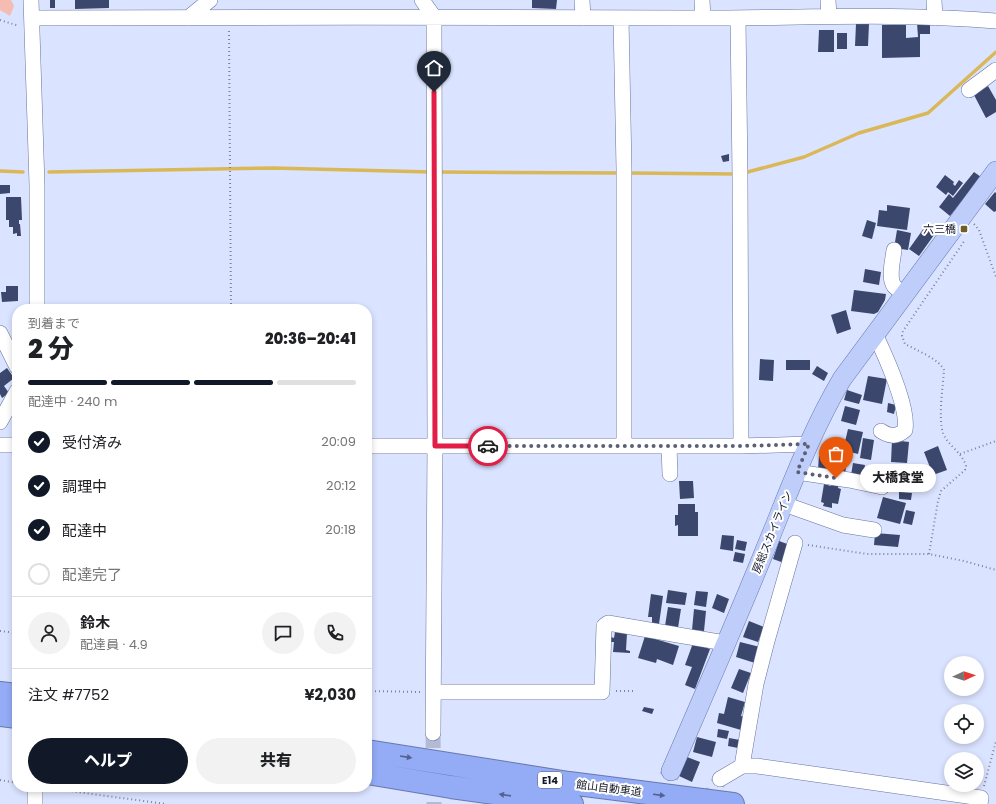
<!DOCTYPE html>
<html lang="ja">
<meta charset="utf-8">
<style>
body{margin:0;font-family:Poppins,"Noto Sans JP",sans-serif;background:#f2f2f2;color:#202124;height:100vh;display:flex;flex-direction:column;font-size:15px;white-space:nowrap}
*{box-sizing:border-box;margin:0}
p{font-size:13px;color:#757577}
.icon{flex:none;width:22px;height:22px;fill:none;stroke:currentColor;stroke-width:2;stroke-linecap:round;stroke-linejoin:round}
.map{position:relative;flex:1;overflow:hidden}
.sheet{position:absolute;left:12px;top:304px;width:360px;height:488px;display:flex;flex-direction:column;background:#fff;border-radius:16px;box-shadow:0 2px 6px #0003}
.sheet>*{flex:none}
.needle{width:26px;rotate:87deg}
.tools{position:absolute;left:944px;top:656px;display:grid;gap:8px}
.tools a{display:grid;place-items:center;width:40px;height:40px;border-radius:50%;background:#fff;box-shadow:0 2px 6px #0003;font-size:20px}
.pin{position:absolute;display:grid;place-items:center;width:34px;height:34px;color:#fff;margin:-41px -17px;border-radius:50% 50% 50% 0;rotate:-45deg;box-shadow:0 0 4px #0007}
.pin .icon{rotate:45deg}
.courier{position:absolute;display:grid;place-items:center;width:40px;height:40px;margin:-20px;border:3px solid #e11d48;border-radius:50%;background:#fff;color:#222;box-shadow:0 1px 5px #0007}
.bubble{position:absolute;height:28px;border-radius:14px;background:#fff;box-shadow:0 2px 6px #0003;font-size:13px;font-weight:800;line-height:28px;text-align:center}
.head em{font-style:normal;font-weight:800}
.head div{display:flex;flex-direction:column-reverse}
.head{display:flex;align-items:center;justify-content:space-between;height:68px;padding:0 16px}
h1{font-size:26px;font-weight:800;line-height:30px}
.bar{display:grid;grid-template-columns:repeat(4,1fr);gap:6px 4px;align-content:center;height:48px;padding:0 16px}
.bar i{height:5px;border-radius:3px;background:#e0e0e0}
.bar .current{background:#111827}
.bar p{grid-column:span 4}
.line{display:flex;align-items:center;gap:10px;padding:0 16px;border-top:1px solid #e0e0e0}
.line div{flex:1}
.round{display:grid;place-items:center;flex:none;width:42px;height:42px;border-radius:21px;background:#f2f2f2}
ol{padding:0 16px;list-style:none}
li{display:flex;align-items:center;gap:12px;height:44px}
li p{margin-inline-start:auto}
li .icon{padding:4px;border-radius:50%;background:#111827;color:#fff;stroke-width:4}
li:last-child{color:#757577}
li i{width:22px;height:22px;border:2px solid #e0e0e0;border-radius:50%}
.button{display:flex;gap:8px;margin-top:auto;padding:8px 16px}
.button a{flex:1;height:46px;border-radius:24px;background:#111827;color:#fff;font-size:16px;font-weight:800;line-height:46px;text-align:center}
.button a+a{background:#f2f2f2;color:#202124}
.map>svg:first-child{display:block}
</style>
<div class="map">
<svg width="996" height="804" viewBox="0 0 996 804">
<rect width="100%" height="100%" fill="#dae3ff"/>
<path fill="#f5bcb2" d="M0,0H11L14,6L10,16L0,10Z"/>
<g fill="none" stroke-linecap="round" stroke-linejoin="round">
<path stroke="#dab858" stroke-width="3.5" d="M0,171L23,172
M49,172L273,168L430,172
M438,172L620,173
M628,173L736,174
M744,173L804,157L859,133L928,113L996,52"/>
</g>
<path fill="#3b476d" d="M50,0H55V8H50Z
M75,0H109V8L75,9Z
M532,0H557L556,9L532,8Z
M917,23H930V34H920V57L882,58V25H906V38L918,37Z
M856,24H869L868,46H855Z
M819,30H834V52H818Z
M837,33H847V49H837Z
M988,86L996,100V112L986,118L974,95Z
M729,154V161L723,162L721,156Z
M974,172L981,177L950,216L939,207L949,194L953,198Z
M945,175L954,182L953,184L955,186L959,180L963,183L953,196L948,192L946,195L936,187Z
M0,185H10V193L0,194Z
M995,192L996,193V211L994,212L985,204Z
M6,197H21L22,220H19V224H20L21,236H17V233L13,234V227H9V220H6Z
M887,205L910,208L907,230L877,226L879,210L887,211Z
M867,220L876,223L872,239L862,236Z
M924,228L934,235L919,256L909,249Z
M897,230L911,233L908,250L894,248Z
M865,269L881,272L879,285L863,282Z
M6,286H18V301L2,302L1,292H6Z
M854,290L886,294L885,300L878,312L874,314L851,311Z
M846,310L851,329L837,334L831,315Z
M760,359L774,360L773,381L759,380Z
M786,360H810V370H786Z
M817,366L828,373L824,381L812,374Z
M7,368L14,378L4,386L9,393L2,398L0,394V373Z
M868,376L887,379L882,404L863,400Z
M847,390L862,395L859,404L844,400Z
M888,403L896,405L894,414L887,412Z
M845,406L860,410L856,425L841,421Z
M848,429L863,432L858,454L843,450Z
M863,438L874,440L871,460L860,458Z
M892,440L909,442L907,463L891,462Z
M938,446L947,470L933,475L924,452Z
M819,456L831,458L830,470L818,469Z
M835,459L847,461L845,474L833,472Z
M853,463L865,465L863,477L851,475Z
M872,466L885,468L883,481L870,479Z
M894,469H912L913,480H894Z
M679,481H693L694,498L680,499Z
M832,481L839,483L838,488L841,489L838,504L832,503V508L823,506L824,503L821,502L824,484L831,486Z
M899,492L912,493L911,500L899,499Z
M883,497L906,503L900,524L877,518Z
M678,504H695V512H698V536H678V525L675,526V515H678Z
M906,510L915,512L912,525L903,523Z
M875,533L900,535L898,547L874,545Z
M722,535L734,536L733,551L720,549Z
M737,540L747,542L745,551L735,549Z
M779,541L790,545L784,563L773,559Z
M735,552L745,554L743,563L733,561Z
M668,590L687,593L685,605L666,603Z
M696,591L708,592L706,607L694,605Z
M651,594L663,596L659,624L652,623V617H648Z
M717,594L729,599L724,613L712,608Z
M668,607L681,609L678,628L665,626Z
M694,609L706,611L704,631L692,630Z
M749,621L764,627L758,642L743,637Z
M615,632L627,633L626,650L630,651V653L613,652L614,642H611V637L614,638Z
M645,636L679,646L673,665L657,659L656,663L638,658Z
M740,642L760,647L755,663L736,657Z
M693,643L710,649L695,689L685,685L692,667L685,665Z
M739,669L751,673L743,693L731,688Z
M728,697L745,702L741,716L745,717L741,730L717,723L719,713L724,714Z
M644,707L654,709L652,714L642,711Z
M718,729L729,731L727,739L717,737Z
M697,737L716,742L712,757L693,752Z
M729,738L740,740L738,748L728,746Z
M687,757L700,762L692,782L679,776Z"/>
<g fill="none" stroke-linecap="round" stroke-linejoin="round">
<path stroke="#b3bbd4" stroke-width="15" stroke-dasharray="15 8" stroke-linecap="butt" d="M433,733L434,804
M706,804L720,779"/>
<path stroke="#b3bbd4" stroke-width="19" stroke-dasharray="19 10" stroke-linecap="butt" d="M658,804L671,771"/>
<defs>
<path id="minor" d="M31,0L37,185V309
M422,0L434,17L435,446L433,733
M582,0L583,18
M702,0L703,18
M828,0L829,16
M934,0L935,18
M32,18C248,17 465,17 681,18C786,19 891,12 996,21
M188,18L210,0
M621,18L624,169V446
M738,18L740,176L741,446
M969,90L996,70
M894,250C893,260 888,277 894,286C897,289 901,292 904,294
M0,333L17,367
M875,334C885,355 909,408 905,430C896,438 889,436 881,431
M0,422L17,391
M0,445H17
M367,446H741L809,444
M669,446L670,474
M797,472L849,480L882,487
M784,504L843,525L874,530
M434,692H602L604,626L608,623L725,643
M742,766L756,684L767,641L795,543
M720,779L742,766H757L981,798L980,804
M35,804V787"/>
<path id="major" d="M671,771C703,697 735,624 765,550C789,492 810,433 842,379L996,171"/>
<path id="highway" d="M0,693L17,695
M0,715L17,717
M367,751L569,783L733,804
M367,773L451,787L572,804"/>
</defs>
<use href="#minor" stroke="#66749d" stroke-width="16"/>
<use href="#major" stroke="#6878af" stroke-width="20"/>
<use href="#highway" stroke="#6878af" stroke-width="24"/>
<path stroke="#7c839a" stroke-width="2" stroke-dasharray="1 3" stroke-linecap="butt" d="M0,20L19,26
M229,31L231,309
M974,224L979,230L996,277
M960,454L996,441
M808,545L867,554H929L964,561L996,570
M929,554L938,501L941,491L965,470L966,466C962,452 948,446 943,433C938,418 943,386 944,370C939,359 916,350 905,344L902,336L903,331L965,240
M0,631L17,633
M367,691L421,692
M616,691H633
M0,780L17,783
M984,786L996,741
M48,788L166,804"/>
<use href="#minor" stroke="#fff" stroke-width="15"/>
<use href="#major" stroke="#bfcdfa" stroke-width="19"/>
<use href="#highway" stroke="#94abf6" stroke-width="22"/>
</g>
<defs><path id="oneway-solid" d="M-6-.8H1V-3.2L6.5 0L1 3.2V.8H-6Z"/></defs>
<g fill="#546290">
<use href="#oneway-solid" transform="translate(406 757) rotate(9)"/>
<use href="#oneway-solid" transform="translate(505 795) rotate(-172)"/>
<use href="#oneway-solid" transform="translate(659 795) rotate(7)"/>
</g>
<g fill="none" stroke-linecap="round" stroke-linejoin="round">
<path stroke="#5a6075" stroke-width="4" stroke-dasharray="0 7.2" d="M488,446H741L809,444L797,472L836,478"/>
<path stroke="#e11d48" stroke-width="5" d="M434,92L435,446H488"/>
</g>
<rect fill="#6f5e2c" stroke="#fff" stroke-width="1.5" x="960" y="225" width="8" height="8" rx="2"/>
<g text-anchor="middle" stroke-width="4" stroke-linejoin="round" paint-order="stroke">
<rect fill="#fff" stroke="#5b5f6a" stroke-width="1" x="538" y="772" width="24" height="16" rx="3"/>
<g font-size="10" font-weight="bold" fill="#151a2a">
<text x="550" y="784">E14</text>
</g>
<g font-size="11" fill="#151a2a" stroke="#fff" text-anchor="end">
<text x="956" y="233">六三橋</text>
</g>
<g font-size="11" fill="#151a2a" stroke="#fff">
<text transform="translate(772 532) rotate(-68)" y="4">房総スカイライン</text>
<text transform="translate(609 788) rotate(7)" y="4">館山自動車道</text>
</g>
</g>
</svg>
<div class="tools">
<a><svg class="needle" viewBox="-14 -14 28 28"><path d="M0-13l5 13h-10z" fill="#e53935"/><path d="M0 13l5-13h-10z" fill="#757577"/></svg></a>
<a><svg class="icon" aria-label="locate" viewBox="0 0 24 24"><circle cx="12" cy="12" r="6"/><path d="M12 2v4M12 18v4M2 12h4M18 12h4"/></svg></a>
<a><svg class="icon" aria-label="layers" viewBox="0 0 24 24"><path d="M12 4l9 5-9 5-9-5zM3 14l9 5 9-5"/></svg></a>
</div>
<div class="pin" style="left:836px;top:478px;background:#ea580c"><svg class="icon" aria-label="bag" viewBox="0 0 24 24"><path d="M5 8h14l-1 12H6zM9 8a3 3 0 0 1 6 0"/></svg></div>
<div class="pin" style="left:434px;top:92px;background:#1f2937"><svg class="icon" aria-label="home" viewBox="0 0 24 24"><path d="M3 11l9-7 9 7M6 9v11h12V9"/></svg></div>
<div class="courier" style="left:488px;top:446px"><svg class="icon" aria-label="car" viewBox="0 0 24 24"><path d="M5 17H2v-5l4-1 3-4h7l3 4 3 1v5h-3M9 17h6M6 11h13"/><circle cx="7" cy="17" r="2"/><circle cx="17" cy="17" r="2"/></svg></div>
<div class="bubble" style="left:860px;top:464px;width:76px">大橋食堂</div>
<section class="sheet">
<div class="head"><div><h1>2 分</h1><p>到着まで</p></div><em>20:36–20:41</em></div>
<div class="bar"><i class="current"></i><i class="current"></i><i class="current"></i><i></i><p>配達中 · 240 m</p></div>
<ol>
<li><svg class="icon" aria-label="check" viewBox="0 0 24 24"><path d="M5 12l5 5 9-10"/></svg>受付済み<p>20:09</p></li>
<li><svg class="icon" aria-label="check" viewBox="0 0 24 24"><path d="M5 12l5 5 9-10"/></svg>調理中<p>20:12</p></li>
<li><svg class="icon" aria-label="check" viewBox="0 0 24 24"><path d="M5 12l5 5 9-10"/></svg>配達中<p>20:18</p></li>
<li><i></i>配達完了</li>
</ol>
<div class="line" style="height:72px"><a class="round"><svg class="icon" aria-label="person" viewBox="0 0 24 24"><circle cx="12" cy="8" r="4"/><path d="M4 21q1-7 8-7t8 7"/></svg></a><div><b>鈴木</b><p>配達員 · 4.9</p></div><a class="round"><svg class="icon" aria-label="chat" viewBox="0 0 24 24"><path d="M4 5h16v11H9l-5 4z"/></svg></a><a class="round"><svg class="icon" aria-label="phone" viewBox="0 0 24 24"><path d="M5 4h4l2 5-3 2q2 4 5 5l2-3 5 2v4C11 20 4 13 5 4z"/></svg></a></div>
<div class="line" style="height:52px"><div>注文 #7752</div><b>¥2,030</b></div>
<div class="button"><a>ヘルプ</a><a>共有</a></div>
</section>
</div>
